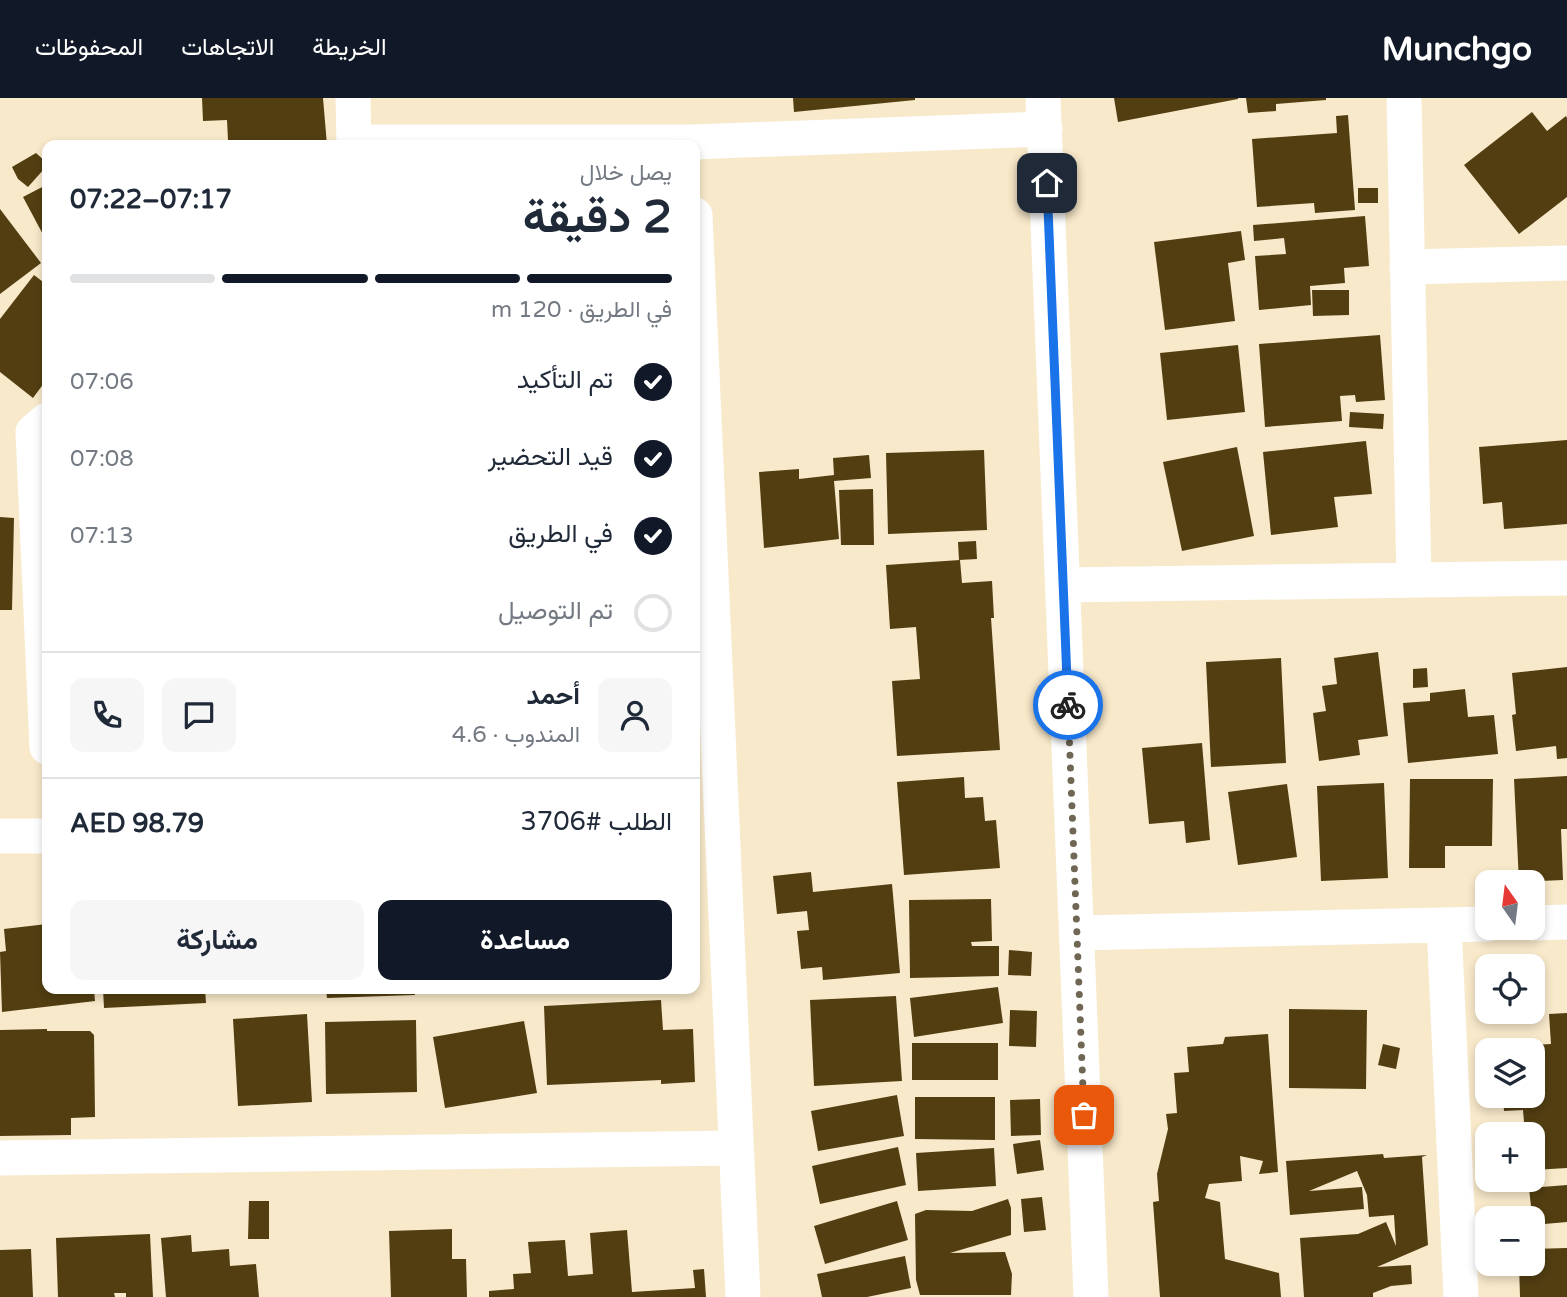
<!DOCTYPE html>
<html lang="ar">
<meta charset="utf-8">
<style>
body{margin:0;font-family:"Varela Round",Vazirmatn,sans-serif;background:#f6f6f7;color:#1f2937;direction:rtl;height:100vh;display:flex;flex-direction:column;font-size:26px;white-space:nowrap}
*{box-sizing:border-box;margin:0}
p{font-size:23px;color:#747a83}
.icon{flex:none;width:38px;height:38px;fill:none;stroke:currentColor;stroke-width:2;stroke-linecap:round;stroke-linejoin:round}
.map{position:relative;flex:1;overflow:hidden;direction:ltr}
.side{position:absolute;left:42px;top:42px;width:658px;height:854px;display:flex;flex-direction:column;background:#fff;border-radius:14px;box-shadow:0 4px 10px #0003;direction:rtl}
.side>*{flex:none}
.needle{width:46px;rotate:346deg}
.controls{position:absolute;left:1475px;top:772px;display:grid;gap:14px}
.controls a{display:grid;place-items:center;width:70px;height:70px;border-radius:14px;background:#fff;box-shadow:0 4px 10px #0003;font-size:35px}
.pin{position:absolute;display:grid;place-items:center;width:60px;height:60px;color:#fff;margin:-30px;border-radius:14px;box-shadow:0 4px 10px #0006}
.courier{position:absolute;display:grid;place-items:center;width:70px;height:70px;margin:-35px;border:5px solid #1a73e8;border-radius:50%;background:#fff;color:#222;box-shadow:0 2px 9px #0007}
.overview em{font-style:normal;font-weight:700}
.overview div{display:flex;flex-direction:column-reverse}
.overview{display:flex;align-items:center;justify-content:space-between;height:119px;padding:0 28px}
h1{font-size:46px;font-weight:700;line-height:52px}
.bar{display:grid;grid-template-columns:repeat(4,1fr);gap:10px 7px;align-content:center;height:84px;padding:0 28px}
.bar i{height:9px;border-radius:5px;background:#e0e1e3}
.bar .current{background:#111827}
.bar p{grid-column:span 4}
.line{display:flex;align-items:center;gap:18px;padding:0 28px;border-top:2px solid #e0e1e3}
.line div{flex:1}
.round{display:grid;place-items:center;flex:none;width:74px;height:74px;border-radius:14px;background:#f6f6f7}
ol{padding:0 28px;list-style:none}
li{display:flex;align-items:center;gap:21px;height:77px}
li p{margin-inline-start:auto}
li .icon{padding:7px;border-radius:50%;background:#111827;color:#fff;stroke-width:4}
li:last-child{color:#747a83}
li i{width:38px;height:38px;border:4px solid #e0e1e3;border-radius:50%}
.cta{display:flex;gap:14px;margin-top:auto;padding:14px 28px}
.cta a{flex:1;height:80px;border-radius:14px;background:#111827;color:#fff;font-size:28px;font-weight:700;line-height:80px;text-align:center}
.cta a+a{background:#f6f6f7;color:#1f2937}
header{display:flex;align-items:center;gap:42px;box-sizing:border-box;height:98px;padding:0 35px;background:#111827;color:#fff}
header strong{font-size:33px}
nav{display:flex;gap:38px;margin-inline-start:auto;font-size:24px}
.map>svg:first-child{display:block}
</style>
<header>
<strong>Munchgo</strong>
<nav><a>الخريطة</a><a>الاتجاهات</a><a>المحفوظات</a></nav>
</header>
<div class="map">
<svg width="1567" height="1199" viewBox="0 0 1567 1199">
<rect width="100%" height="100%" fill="#f8e9ca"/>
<path fill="#523e11" d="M202,0H323L327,47H203V43L228,42L227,22L203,23Z
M793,0H915V2L794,14Z
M1114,0H1238V1L1118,24Z
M1246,0H1326V2L1276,6V13L1248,15Z
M1532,14L1547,33L1566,18L1567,20V99L1519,136L1464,67Z
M1348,17L1355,112L1315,115L1314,105L1257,109L1252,41L1337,35L1336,18Z
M36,55L47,65V73L45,70L28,89L18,81L12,69Z
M46,87L47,88V144L23,99Z
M1358,90H1378V105H1358Z
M0,111L41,165L0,196Z
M1365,118L1369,168L1344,170L1345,185L1310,188L1311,207L1259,212L1255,158L1286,156L1284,140L1254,143L1253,127Z
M1241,133L1245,162L1228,165L1235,223L1165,232L1154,144Z
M34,177L47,187V281L33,300L0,274V221Z
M1312,192H1349V217L1313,218Z
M1380,237L1385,302L1356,304L1355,297L1340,298L1342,323L1265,329L1259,246Z
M1238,247L1245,314L1167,322L1160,255Z
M1350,314L1384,316L1383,331L1349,329Z
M1567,342V426L1504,431L1502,404L1483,406L1479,349Z
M1366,343L1372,396L1334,399L1338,429L1271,437L1263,354Z
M1237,349L1254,438L1182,453L1163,364Z
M984,352L987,432L888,436L886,355Z
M869,357L871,380L834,383L839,441L764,450L759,374L799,371V381L834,377L833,360Z
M873,391L874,447H841L839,392Z
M0,419L14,420L12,512H0Z
M976,443L977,461L959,462L958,444Z
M960,462L962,485L992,483L994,520H991L1000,652L897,658L892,583L920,581L916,529L890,531L886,467Z
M1378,554L1388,638L1358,642L1360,657L1319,663L1313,615L1326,613L1322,588L1337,586L1334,560Z
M1281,560L1286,665L1211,669L1206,564Z
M1567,569V660L1557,661L1556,648L1516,653L1512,617L1516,616L1512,575Z
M1427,570L1428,589L1413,590V571Z
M1465,591L1468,619L1494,617L1498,656L1408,665L1403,605L1430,603V595Z
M1202,645L1210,742L1186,745L1184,723L1149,726L1142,650Z
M1567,678V731H1561L1563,782L1519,784L1514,681Z
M964,679L965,700L983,699L985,723L996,722L1000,770L904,777L897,684Z
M1410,681H1493L1492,748H1445V770H1409Z
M1384,685L1388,780L1321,783L1317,688Z
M1287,686L1297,759L1238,767L1228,694Z
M811,774L813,794L892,786L900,875L823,882L822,869L801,871L797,833L809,832L807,813L777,816L773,778Z
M991,801L992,843L971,844L972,848H999V878L910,880L909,802Z
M47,826V891H94L95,903L2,914L0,854L6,853L4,831Z
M1009,852L1032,854L1031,878L1008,877Z
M998,889L1003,925L914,939L910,900Z
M103,891H205L206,905L104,910Z
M326,891H414L415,897L327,900Z
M542,891H574V893L543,895Z
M896,898L902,983L814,988L810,902Z
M661,902L663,932L693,931L695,984L661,986V982L547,987L544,908Z
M1289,911L1367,912L1366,991L1289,990Z
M1010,912L1037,913L1036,949L1009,948Z
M1567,915V1070L1533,1072V1036H1525L1523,1012L1504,1013L1503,998H1533V971L1536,970L1534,947L1551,946L1549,916Z
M307,916L312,1004L238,1008L233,921Z
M416,922L417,994L326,996L325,924Z
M524,923L537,995L445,1010L433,939Z
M47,931V933H90L94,937L95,1019L71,1020V1037L0,1038V932Z
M1268,936L1278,1074L1259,1076L1263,1063L1240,1058L1242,1083L1209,1086L1205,1100L1220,1104L1225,1161L1279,1175L1281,1199H1160L1153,1104L1159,1103L1157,1076L1168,1031L1166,1016L1177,1015L1174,975L1189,974L1187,949L1223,946L1225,939Z
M912,945H998V982H912Z
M1383,946L1400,950L1396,971L1378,967Z
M897,997L904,1038L818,1053L811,1013Z
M915,999H995V1042L915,1041Z
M1040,1001L1041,1037L1011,1038L1010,1002Z
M1040,1042L1044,1072L1017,1076L1013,1046Z
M898,1049L906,1087L820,1106L812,1068Z
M994,1050L996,1088L918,1093L916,1055Z
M1383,1056L1384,1060L1427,1057L1422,1059L1428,1147L1377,1169L1411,1167L1412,1186L1391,1188L1373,1195V1199H1304L1300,1140L1358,1136L1386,1124L1396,1148L1394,1117L1369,1119L1367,1097L1357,1073L1309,1093L1362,1089L1364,1111L1290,1117L1286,1063Z
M1567,1087V1124L1533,1127L1529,1090Z
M1042,1099L1046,1132L1024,1134L1021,1101Z
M1008,1101L1011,1110V1137L950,1155L1005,1154L1012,1176L1011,1197H920L916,1182L915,1116L926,1112L972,1113Z
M249,1103H269V1141H248Z
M897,1103L908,1142L825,1166L814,1128Z
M452,1131V1161H466L467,1199H391L389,1133Z
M627,1132L632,1194L695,1190L693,1172L704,1171L706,1199H489V1193L514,1191L513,1176L531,1175L528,1144L565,1142L568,1178L593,1176L590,1135Z
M150,1136L153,1199H126V1195H114L115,1199H58L56,1140Z
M191,1137L192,1154L229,1151L230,1168L256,1166L259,1199H166L161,1140Z
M1567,1150V1199H1520L1519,1166H1533V1151Z
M31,1151L33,1199H0V1152Z
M905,1158L911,1190L867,1199H822L817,1176Z"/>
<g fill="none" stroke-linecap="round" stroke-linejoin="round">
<path stroke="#fff" stroke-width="35" d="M353,0L354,47
M1043,0L1091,1199
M1404,0L1414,482
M354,44H692
M692,47V44L1045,31
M695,117L743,1199
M1407,169L1567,165
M47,322L33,334L47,649
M1063,487L1567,480
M0,738H47
M1533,825L1567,824
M1444,827L1461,1199
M1077,835L1488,826
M0,1060L736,1050"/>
</g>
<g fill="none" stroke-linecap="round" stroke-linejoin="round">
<path stroke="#6f6654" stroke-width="7" stroke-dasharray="0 12.6" d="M1068,607L1084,1017"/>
<path stroke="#1a73e8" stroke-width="9" d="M1047,85L1068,607"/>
</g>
</svg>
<div class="controls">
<a><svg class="needle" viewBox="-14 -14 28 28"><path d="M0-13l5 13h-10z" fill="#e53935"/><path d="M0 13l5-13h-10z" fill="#747a83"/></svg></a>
<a><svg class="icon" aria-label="locate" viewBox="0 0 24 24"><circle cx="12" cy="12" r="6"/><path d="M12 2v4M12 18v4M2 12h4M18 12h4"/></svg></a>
<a><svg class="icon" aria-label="layers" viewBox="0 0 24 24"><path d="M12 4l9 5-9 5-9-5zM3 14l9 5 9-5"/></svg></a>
<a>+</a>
<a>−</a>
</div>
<div class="pin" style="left:1084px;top:1017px;background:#ea580c"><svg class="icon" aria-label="bag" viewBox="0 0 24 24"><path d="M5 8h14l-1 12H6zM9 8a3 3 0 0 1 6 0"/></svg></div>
<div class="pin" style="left:1047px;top:85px;background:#1f2937"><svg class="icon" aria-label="home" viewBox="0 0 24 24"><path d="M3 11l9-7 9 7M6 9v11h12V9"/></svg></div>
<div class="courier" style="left:1068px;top:607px"><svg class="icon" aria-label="bike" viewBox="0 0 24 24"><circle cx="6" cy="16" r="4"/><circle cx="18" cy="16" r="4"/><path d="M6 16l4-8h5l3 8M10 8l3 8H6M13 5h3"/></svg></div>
<section class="side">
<div class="overview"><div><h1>2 دقيقة</h1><p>يصل خلال</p></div><em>07:17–07:22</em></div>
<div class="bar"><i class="current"></i><i class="current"></i><i class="current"></i><i></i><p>في الطريق · 120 m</p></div>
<ol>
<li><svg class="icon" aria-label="check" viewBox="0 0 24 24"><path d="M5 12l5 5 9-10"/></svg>تم التأكيد<p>07:06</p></li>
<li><svg class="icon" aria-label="check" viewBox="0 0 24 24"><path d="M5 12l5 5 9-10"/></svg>قيد التحضير<p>07:08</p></li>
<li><svg class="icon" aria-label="check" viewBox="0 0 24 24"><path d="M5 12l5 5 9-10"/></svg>في الطريق<p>07:13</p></li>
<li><i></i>تم التوصيل</li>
</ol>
<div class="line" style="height:126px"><a class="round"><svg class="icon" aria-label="person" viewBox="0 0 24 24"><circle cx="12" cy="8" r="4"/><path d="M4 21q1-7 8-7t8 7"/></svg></a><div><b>أحمد</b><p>المندوب · 4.6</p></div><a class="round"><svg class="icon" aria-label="chat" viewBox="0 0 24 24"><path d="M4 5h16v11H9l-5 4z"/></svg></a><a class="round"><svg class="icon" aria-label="phone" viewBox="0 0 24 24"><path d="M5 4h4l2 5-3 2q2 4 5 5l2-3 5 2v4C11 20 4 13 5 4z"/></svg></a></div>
<div class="line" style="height:91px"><div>الطلب #3706</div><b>AED 98.79</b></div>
<div class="cta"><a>مساعدة</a><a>مشاركة</a></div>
</section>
</div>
